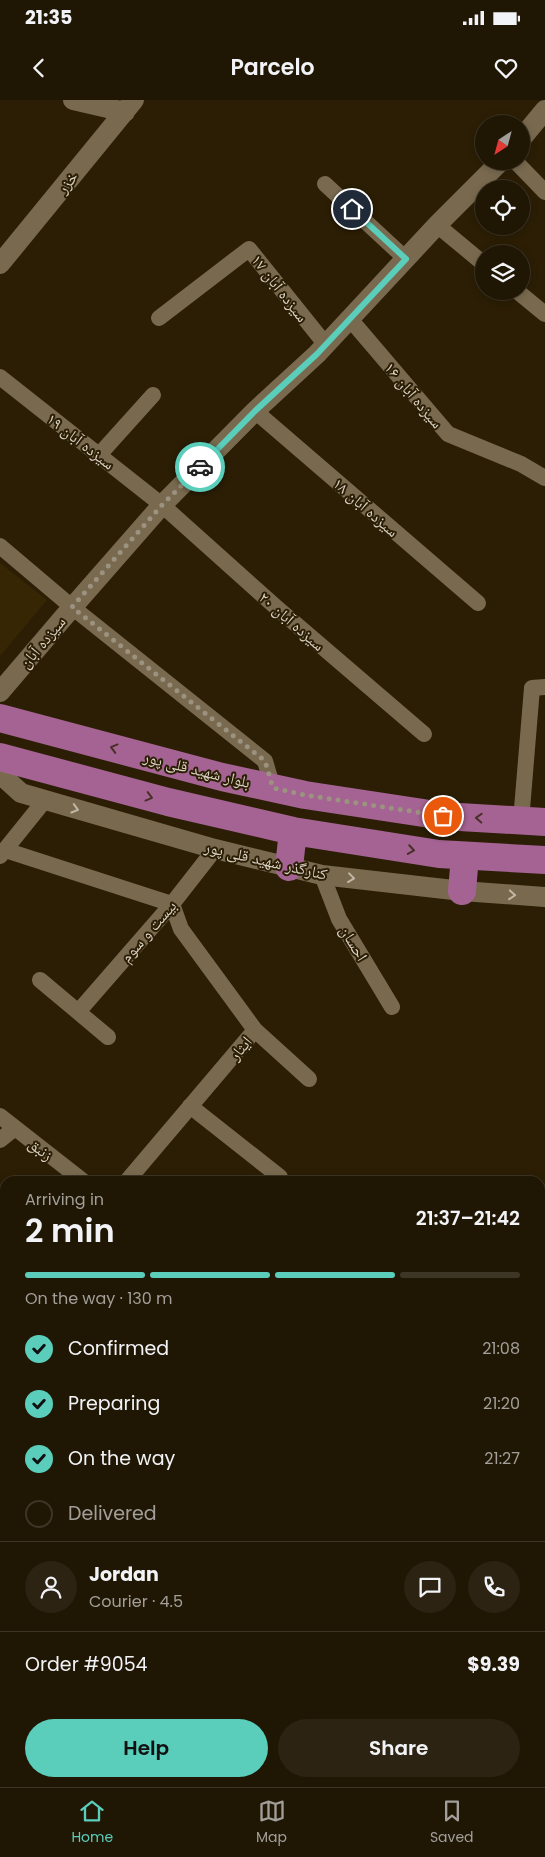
<!DOCTYPE html>
<meta charset="utf-8">
<style>
body{margin:0;font-family:Poppins,"Noto Naskh Arabic",sans-serif;background:#2d2313;color:#f1f3f6;height:100vh;display:flex;flex-direction:column;font-size:19px;white-space:nowrap}
*{box-sizing:border-box;margin:0}
p{font-size:16px;color:#a29f9a}
.icon{flex:none;width:28px;height:28px;fill:none;stroke:currentColor;stroke-width:2;stroke-linecap:round;stroke-linejoin:round}
.map{position:relative;flex:1;overflow:hidden}
.side{position:absolute;left:0px;top:1076px;width:545px;height:611px;display:flex;flex-direction:column;background:#201604;border-radius:15px 15px 0 0;box-shadow:0 2px 8px #0003,0 0 0 1px #3d3526}
.side>*{flex:none}
.needle{width:32px;rotate:216deg}
.controls{position:absolute;left:475px;top:15px;display:grid;gap:10px}
.controls a{display:grid;place-items:center;width:55px;height:55px;border-radius:50%;background:#201604;box-shadow:0 2px 8px #0003,0 0 0 1px #3d3526;font-size:25px}
.pin{position:absolute;display:grid;place-items:center;width:42px;height:42px;color:#fff;margin:-21px;border:2px solid #fff;border-radius:50%;box-shadow:0 1px 5px #0007}
.courier{position:absolute;display:grid;place-items:center;width:50px;height:50px;margin:-25px;border:4px solid #5bcebb;border-radius:50%;background:#fff;color:#222;box-shadow:0 1px 6px #0007}
.overview em{font-style:normal;font-weight:600}
.overview div{display:flex;flex-direction:column-reverse}
.overview{display:flex;align-items:center;justify-content:space-between;height:85px;padding:0 25px}
h1{font-size:32px;font-weight:600;line-height:38px}
.bar{display:grid;grid-template-columns:repeat(4,1fr);gap:8px 5px;align-content:center;height:60px;padding:0 25px}
.bar i{height:6px;border-radius:4px;background:#3d3526}
.bar .selected{background:#5bcebb}
.bar p{grid-column:span 4}
.line{display:flex;align-items:center;gap:12px;padding:0 25px;border-top:1px solid #3d3526}
.line div{flex:1}
.round{display:grid;place-items:center;flex:none;width:52px;height:52px;border-radius:26px;background:#2d2313}
ol{padding:0 25px;list-style:none}
li{display:flex;align-items:center;gap:15px;height:55px}
li p{margin-inline-start:auto}
li .icon{padding:5px;border-radius:50%;background:#5bcebb;color:#111;stroke-width:4}
li:last-child{color:#a29f9a}
li i{width:28px;height:28px;border:2px solid #3d3526;border-radius:50%}
.action{display:flex;gap:10px;margin-top:auto;padding:10px 25px}
.action a{flex:1;height:58px;border-radius:30px;background:#5bcebb;color:#111;font-size:20px;font-weight:600;line-height:58px;text-align:center}
.action a+a{background:#2d2313;color:#f1f3f6}
.status{display:flex;justify-content:space-between;align-items:center;height:35px;padding:0 25px;background:#201604;direction:ltr}
.status svg{height:14px;fill:currentColor}
header{display:flex;justify-content:space-between;align-items:center;height:65px;padding:0 25px;background:#201604;font-size:22px;font-weight:600}
.dock{display:flex;justify-content:space-around;align-items:center;height:70px;border-top:1px solid #3d3526;background:#201604;font-size:14px;color:#a29f9a}
.dock a{display:grid;justify-items:center;gap:2px}
.dock .selected{color:#5bcebb}
.map>svg:first-child{display:block}
</style>
<div class="status"><b>21:35</b><svg viewBox="0 0 49 12"><path d="M0 12V9h3v3zM5 12V6h3v6zM10 12V3h3v9zM15 12V0h3v12zM26 1h20v11H26zM47 4h2v5h-2z"/></svg></div>
<header><svg class="icon" aria-label="back" viewBox="0 0 24 24"><path d="M15 5l-7 7 7 7"/></svg>Parcelo<svg class="icon" aria-label="heart" viewBox="0 0 24 24"><path d="M12 20l-8-8c-3-5 5-10 8-4 3-6 11-1 8 4z"/></svg></header>
<div class="map">
<svg width="545" height="1687" viewBox="0 0 545 1687">
<rect width="100%" height="100%" fill="#2b1e05"/>
<path fill="#362603" d="M0,463L47,500L0,556Z"/>
<g fill="none" stroke-linecap="round" stroke-linejoin="round">
<path stroke="#796a4f" stroke-width="16" d="M515,61L545,92
M325,84L406,159
M437,125L484,164
M517,191L545,214
M159,218L249,149L326,245
M350,219L448,334L521,364L545,378
M0,277L162,405L277,508L424,634
M255,311L478,503
M99,355L153,295
M0,446L72,507L265,661L273,688
M521,721L532,588L545,587
M5,750L172,804L181,829L255,930L127,1081
M0,756L45,700
M322,775L339,819L392,907
M40,880L108,937
M78,912L172,804L215,749
M255,930L309,979
M190,1006L280,1077
M0,1016L83,1081
M0,1040L15,1028
M540,1129L545,1121
M540,1248L545,1251
M540,1453L545,1447
M0,1542L5,1543
M540,1642L545,1646
M259,1682L264,1687"/>
<path stroke="#796a4f" stroke-width="20" d="M73,0L125,12
M521,39L545,10
M0,164L134,0
M0,592L63,518L162,405L255,311L317,254L437,125L501,61
M0,674L21,693L215,749L322,775L462,791L545,797"/>
<path stroke="#a46392" stroke-width="28" d="M0,618L222,677L305,695L443,716L545,722
M0,657L168,702L293,731L439,754L545,760
M289,767L293,731
M462,791L465,756"/>
</g>
<defs><path id="oneway-chevron" d="M-2-3.5L2.5 0L-2 3.5" fill="none" stroke-width="1.6" stroke-linecap="round" stroke-linejoin="round" transform="scale(1.25)"/></defs>
<g stroke="#492f28">
<use href="#oneway-chevron" transform="translate(114 648) rotate(-165)"/>
<use href="#oneway-chevron" transform="translate(149 697) rotate(15)"/>
<use href="#oneway-chevron" transform="translate(479 718) rotate(-177)"/>
<use href="#oneway-chevron" transform="translate(411 750) rotate(9)"/>
</g>
<g stroke="#c1b7a5">
<use href="#oneway-chevron" transform="translate(75 709) rotate(16)"/>
<use href="#oneway-chevron" transform="translate(351 778) rotate(7)"/>
<use href="#oneway-chevron" transform="translate(512 795) rotate(5)"/>
</g>
<g fill="none" stroke-linecap="round" stroke-linejoin="round">
<path stroke="#9c9280" stroke-width="5" stroke-dasharray="0 9" d="M200,367L162,405L72,507L265,661L273,688L305,695L443,716"/>
<path stroke="#5bcebb" stroke-width="6" d="M200,367L255,311L317,254L406,159L352,109"/>
</g>
<g text-anchor="middle" stroke-width="4" stroke-linejoin="round" paint-order="stroke">
<g font-size="16" fill="#d9d1c2" stroke="#2b1e05">
<text transform="translate(67 82) rotate(-51)" y="6">خزر</text>
<text transform="translate(280 188) rotate(52)" y="6">سیزده آبان ۱۷</text>
<text transform="translate(414 295) rotate(50)" y="6">سیزده آبان ۱۶</text>
<text transform="translate(81 341) rotate(38)" y="6">سیزده آبان ۱۹</text>
<text transform="translate(366 407) rotate(41)" y="6">سیزده آبان ۱۸</text>
<text transform="translate(292 521) rotate(41)" y="6">سیزده آبان ۲۰</text>
<text transform="translate(42 542) rotate(-50)" y="6">سیزده آبان</text>
<text transform="translate(197 669) rotate(14)" y="6">بلوار شهید قلی پور</text>
<text transform="translate(266 760) rotate(13)" y="6">کنارگذر شهید قلی پور</text>
<text transform="translate(148 831) rotate(-49)" y="6">بیست و سوم</text>
<text transform="translate(354 843) rotate(59)" y="6">احسان</text>
<text transform="translate(240 948) rotate(-50)" y="6">ایثار</text>
<text transform="translate(41 1049) rotate(38)" y="6">زنبق</text>
</g>
</g>
</svg>
<div class="controls">
<a><svg class="needle" viewBox="-14 -14 28 28"><path d="M0-13l5 13h-10z" fill="#e53935"/><path d="M0 13l5-13h-10z" fill="#a29f9a"/></svg></a>
<a><svg class="icon" aria-label="locate" viewBox="0 0 24 24"><circle cx="12" cy="12" r="6"/><path d="M12 2v4M12 18v4M2 12h4M18 12h4"/></svg></a>
<a><svg class="icon" aria-label="layers" viewBox="0 0 24 24"><path d="M12 4l9 5-9 5-9-5zM3 14l9 5 9-5"/></svg></a>
</div>
<div class="pin" style="left:443px;top:716px;background:#ea580c"><svg class="icon" aria-label="bag" viewBox="0 0 24 24"><path d="M5 8h14l-1 12H6zM9 8a3 3 0 0 1 6 0"/></svg></div>
<div class="pin" style="left:352px;top:109px;background:#1f2937"><svg class="icon" aria-label="home" viewBox="0 0 24 24"><path d="M3 11l9-7 9 7M6 9v11h12V9"/></svg></div>
<div class="courier" style="left:200px;top:367px"><svg class="icon" aria-label="car" viewBox="0 0 24 24"><path d="M5 17H2v-5l4-1 3-4h7l3 4 3 1v5h-3M9 17h6M6 11h13"/><circle cx="7" cy="17" r="2"/><circle cx="17" cy="17" r="2"/></svg></div>
<section class="side">
<div class="overview"><div><h1>2 min</h1><p>Arriving in</p></div><em>21:37–21:42</em></div>
<div class="bar"><i class="selected"></i><i class="selected"></i><i class="selected"></i><i></i><p>On the way · 130 m</p></div>
<ol>
<li><svg class="icon" aria-label="check" viewBox="0 0 24 24"><path d="M5 12l5 5 9-10"/></svg>Confirmed<p>21:08</p></li>
<li><svg class="icon" aria-label="check" viewBox="0 0 24 24"><path d="M5 12l5 5 9-10"/></svg>Preparing<p>21:20</p></li>
<li><svg class="icon" aria-label="check" viewBox="0 0 24 24"><path d="M5 12l5 5 9-10"/></svg>On the way<p>21:27</p></li>
<li><i></i>Delivered</li>
</ol>
<div class="line" style="height:90px"><a class="round"><svg class="icon" aria-label="person" viewBox="0 0 24 24"><circle cx="12" cy="8" r="4"/><path d="M4 21q1-7 8-7t8 7"/></svg></a><div><b>Jordan</b><p>Courier · 4.5</p></div><a class="round"><svg class="icon" aria-label="chat" viewBox="0 0 24 24"><path d="M4 5h16v11H9l-5 4z"/></svg></a><a class="round"><svg class="icon" aria-label="phone" viewBox="0 0 24 24"><path d="M5 4h4l2 5-3 2q2 4 5 5l2-3 5 2v4C11 20 4 13 5 4z"/></svg></a></div>
<div class="line" style="height:65px"><div>Order #9054</div><b>$9.39</b></div>
<div class="action"><a>Help</a><a>Share</a></div>
</section>
</div>
<nav class="dock">
<a class="selected"><svg class="icon" aria-label="home" viewBox="0 0 24 24"><path d="M3 11l9-7 9 7M6 9v11h12V9"/></svg>Home</a>
<a><svg class="icon" aria-label="map" viewBox="0 0 24 24"><path d="M3 6l6-2 6 2 6-2v14l-6 2-6-2-6 2zM9 4v14M15 6v14"/></svg>Map</a>
<a><svg class="icon" aria-label="saved" viewBox="0 0 24 24"><path d="M7 4h10v16l-5-4-5 4z"/></svg>Saved</a>
</nav>
